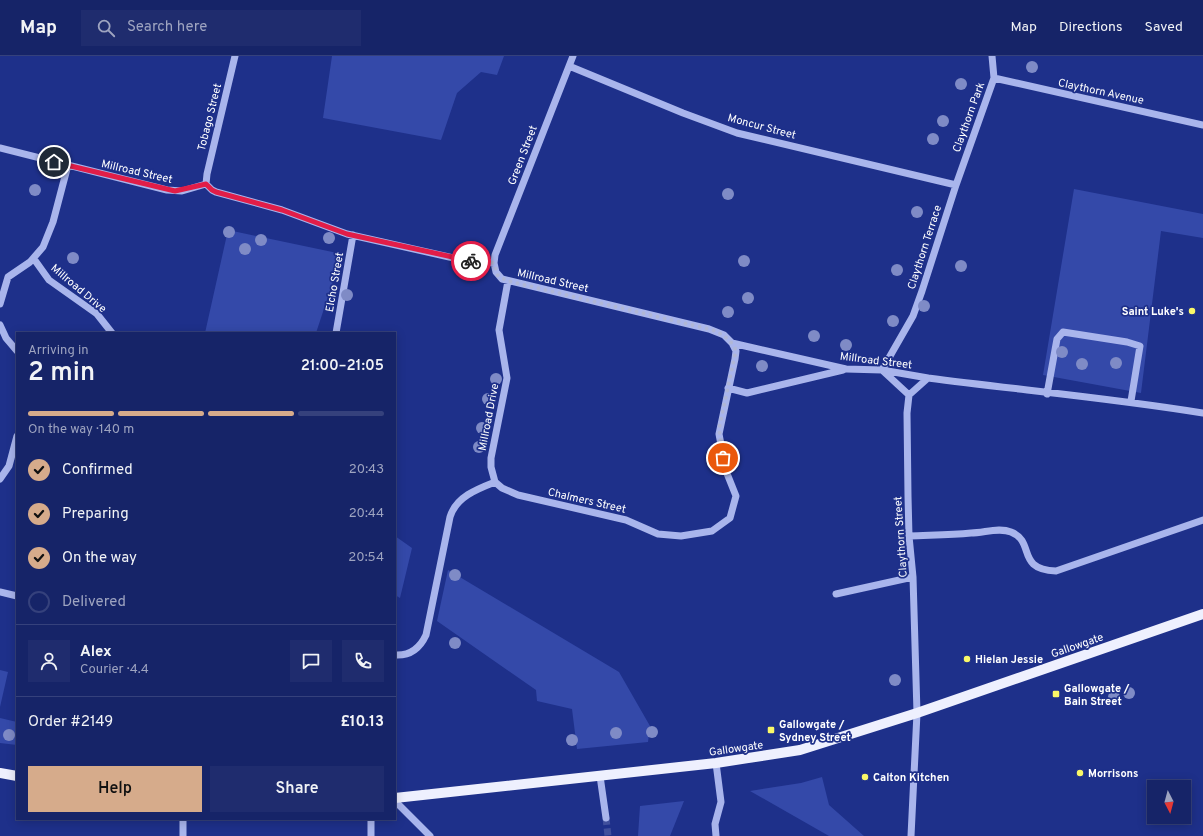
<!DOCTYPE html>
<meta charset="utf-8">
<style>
body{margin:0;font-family:Overpass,sans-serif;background:#1f2c6e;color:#f1f3f6;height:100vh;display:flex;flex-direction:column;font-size:15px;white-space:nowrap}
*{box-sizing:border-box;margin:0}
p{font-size:13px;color:#9ea4c0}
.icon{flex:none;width:22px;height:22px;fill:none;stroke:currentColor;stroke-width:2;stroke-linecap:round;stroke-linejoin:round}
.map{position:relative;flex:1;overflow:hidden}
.details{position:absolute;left:16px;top:276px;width:380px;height:488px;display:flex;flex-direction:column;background:#162468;border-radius:0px;box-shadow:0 2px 10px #0003,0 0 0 1px #35417c}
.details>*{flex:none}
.needle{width:26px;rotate:174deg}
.fabs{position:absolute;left:1147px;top:724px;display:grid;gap:8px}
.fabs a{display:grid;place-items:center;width:44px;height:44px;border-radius:0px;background:#162468;box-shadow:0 2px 10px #0003,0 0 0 1px #35417c;font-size:20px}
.pin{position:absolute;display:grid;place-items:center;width:34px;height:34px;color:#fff;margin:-17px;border:2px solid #fff;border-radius:50%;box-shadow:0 1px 4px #0007}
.courier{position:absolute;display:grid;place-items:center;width:40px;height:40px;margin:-20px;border:3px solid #e11d48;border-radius:50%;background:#fff;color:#222;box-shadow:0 1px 5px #0007}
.summary em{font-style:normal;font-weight:600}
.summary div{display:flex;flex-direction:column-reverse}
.summary{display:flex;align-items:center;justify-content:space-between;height:68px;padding:0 12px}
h1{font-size:26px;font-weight:600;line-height:30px}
.bar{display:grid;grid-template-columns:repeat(4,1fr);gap:6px 4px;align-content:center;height:48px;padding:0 12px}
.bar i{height:5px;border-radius:3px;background:#35417c}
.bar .active{background:#d6ab8b}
.bar p{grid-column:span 4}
.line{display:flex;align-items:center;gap:10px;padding:0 12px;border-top:1px solid #35417c}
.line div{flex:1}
.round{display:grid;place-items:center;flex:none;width:42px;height:42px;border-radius:0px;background:#1f2c6e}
ol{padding:0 12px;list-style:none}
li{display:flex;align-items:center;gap:12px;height:44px}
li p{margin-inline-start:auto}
li .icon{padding:4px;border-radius:50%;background:#d6ab8b;color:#111;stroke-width:4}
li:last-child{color:#9ea4c0}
li i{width:22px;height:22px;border:2px solid #35417c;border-radius:50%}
.cta{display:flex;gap:8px;margin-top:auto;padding:8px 12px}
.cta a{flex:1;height:46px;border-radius:0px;background:#d6ab8b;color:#111;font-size:16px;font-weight:600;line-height:46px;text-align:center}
.cta a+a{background:#1f2c6e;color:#f1f3f6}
header{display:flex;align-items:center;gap:24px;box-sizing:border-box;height:56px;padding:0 20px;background:#162468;border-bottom:1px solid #35417c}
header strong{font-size:19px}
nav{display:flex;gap:22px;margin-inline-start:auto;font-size:14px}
.search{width:280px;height:36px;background:#1f2c6e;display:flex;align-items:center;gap:10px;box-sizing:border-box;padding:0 14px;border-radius:0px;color:#9ea4c0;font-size:15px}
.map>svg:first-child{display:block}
</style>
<header>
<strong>Map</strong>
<div class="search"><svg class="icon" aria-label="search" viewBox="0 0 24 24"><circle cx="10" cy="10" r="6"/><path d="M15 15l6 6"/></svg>Search here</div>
<nav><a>Map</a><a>Directions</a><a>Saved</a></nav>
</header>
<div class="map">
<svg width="1203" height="780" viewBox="0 0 1203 780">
<rect width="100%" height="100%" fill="#1e308a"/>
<path fill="#3449a9" d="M332,0H504L497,19L481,16L457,37L441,84L323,62Z
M1074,133L1203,158V182L1161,175L1141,337L1043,319Z
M228,174L342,198L316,277H205Z
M395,480L412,492L400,542L395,539Z
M448,514L619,616L650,670L648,686L577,693L572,653L537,645L536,634L437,565Z
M0,614L8,616L0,651Z
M0,662L17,666V689L0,687Z
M822,721L829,749L864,780H829L750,735L801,727Z
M684,745L670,780H638L640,750Z"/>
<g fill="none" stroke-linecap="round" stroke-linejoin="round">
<path stroke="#404f9c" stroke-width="7" stroke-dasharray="7 3.5" stroke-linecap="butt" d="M606,762L608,780"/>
<path stroke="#a9b5ec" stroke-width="7" d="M569,10L683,57L737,77L956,129
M994,22L1203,69
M0,92L167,134L182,135L206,128L212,134L216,136L282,154L347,178L467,205L494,207L496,216L502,223L709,273L724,279L732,287L846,313L882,314L928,322
M206,128L207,118L235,0
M34,203L49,224L97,258L112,277
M494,207L495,199L573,0
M0,248L8,221L30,206L43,191L53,166L68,109
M0,269L6,282L17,295
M336,277L353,179
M728,332L747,337L843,314
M1047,338L1057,283L1063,276L1127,286L1140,290L1131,345
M909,339L907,357L908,440L909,480L913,521L917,657L911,780
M909,339L882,314L913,260L922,235L956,129L994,22L992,0
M909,339L928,322C1020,334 1112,342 1203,357
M0,423L9,410L17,380
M495,426L502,432L518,439L626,464L658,478L681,480L712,475L730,462L736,440L726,415L719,378L735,303L736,295L732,287
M909,480C930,479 950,479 971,477C984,477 999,471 1011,476C1036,486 1015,513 1056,515L1203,464
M0,536L17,540
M836,538L913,521
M395,599C410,600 420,592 426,579L450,461C456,441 477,433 495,426L491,411V402L507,322L499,274L508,225
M716,707L721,746L715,768L716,780
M600,720L606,762
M395,745L430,780
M183,763V780
M371,780V763"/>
<path stroke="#eef0fe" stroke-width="10" d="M0,717L17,720
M395,742L716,707L800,694L917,657L1203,558"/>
</g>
<g fill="#7f8bc6">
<circle cx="1032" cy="11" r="6"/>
<circle cx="961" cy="28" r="6"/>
<circle cx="943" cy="65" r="6"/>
<circle cx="933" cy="83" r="6"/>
<circle cx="35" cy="134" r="6"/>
<circle cx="728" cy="138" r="6"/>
<circle cx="917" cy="156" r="6"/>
<circle cx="229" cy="176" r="6"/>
<circle cx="329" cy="182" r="6"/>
<circle cx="261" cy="184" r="6"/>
<circle cx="245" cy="193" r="6"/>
<circle cx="73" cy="202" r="6"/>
<circle cx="744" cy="205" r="6"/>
<circle cx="961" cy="210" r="6"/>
<circle cx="897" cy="214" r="6"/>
<circle cx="347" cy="239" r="6"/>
<circle cx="748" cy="242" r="6"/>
<circle cx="924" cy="250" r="6"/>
<circle cx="728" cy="256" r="6"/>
<circle cx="893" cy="265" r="6"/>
<circle cx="814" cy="280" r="6"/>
<circle cx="846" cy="289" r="6"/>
<circle cx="1062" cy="296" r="6"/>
<circle cx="1116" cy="307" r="6"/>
<circle cx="1082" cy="308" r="6"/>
<circle cx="762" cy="310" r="6"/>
<circle cx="496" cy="323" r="6"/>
<circle cx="488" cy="343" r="6"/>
<circle cx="482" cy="372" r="6"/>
<circle cx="479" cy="391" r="6"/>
<circle cx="455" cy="519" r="6"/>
<circle cx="455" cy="587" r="6"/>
<circle cx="895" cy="624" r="6"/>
<circle cx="1129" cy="637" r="6"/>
<circle cx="1114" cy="641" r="6"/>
<circle cx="652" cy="676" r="6"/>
<circle cx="616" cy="677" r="6"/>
<circle cx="9" cy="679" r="6"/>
<circle cx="572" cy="684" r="6"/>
</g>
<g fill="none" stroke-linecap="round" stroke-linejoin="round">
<path stroke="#b0b7d6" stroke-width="4" stroke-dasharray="0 7.2" d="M471,205L494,207L498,220L508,225L709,273C722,277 730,283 736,294L719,373L723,402"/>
<path stroke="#e11d48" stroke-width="5" d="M54,106L175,135L206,128L212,134L216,136L282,154L347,178L471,205"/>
</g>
<g fill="#faf868" stroke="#1e308a" stroke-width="1.5">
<circle cx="1192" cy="255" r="4"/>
<circle cx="967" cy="603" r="4"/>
<rect x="1052" y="634" width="8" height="8" rx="2"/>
<rect x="767" y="670" width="8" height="8" rx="2"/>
<circle cx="1080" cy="717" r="4"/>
<circle cx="865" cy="721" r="4"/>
</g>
<g text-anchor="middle" stroke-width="3.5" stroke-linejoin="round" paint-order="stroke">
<g font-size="11" fill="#fff" stroke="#1e308a">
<text transform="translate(1101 35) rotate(12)" y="4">Claythorn Avenue</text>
<text transform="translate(209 61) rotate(-76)" y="4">Tobago Street</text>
<text transform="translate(968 61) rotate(-70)" y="4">Claythorn Park</text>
<text transform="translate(762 70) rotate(15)" y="4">Moncur Street</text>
<text transform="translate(522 99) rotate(-69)" y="4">Green Street</text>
<text transform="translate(137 115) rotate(13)" y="4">Millroad Street</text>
<text transform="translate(924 191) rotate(-72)" y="4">Claythorn Terrace</text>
<text transform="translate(553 224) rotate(13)" y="4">Millroad Street</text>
<text transform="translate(334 226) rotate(-80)" y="4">Elcho Street</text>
<text transform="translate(79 232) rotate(40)" y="4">Millroad Drive</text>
<text transform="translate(876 304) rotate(7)" y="4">Millroad Street</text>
<text transform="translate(488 361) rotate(-79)" y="4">Millroad Drive</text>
<text transform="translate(587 444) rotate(13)" y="4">Chalmers Street</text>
<text transform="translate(900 481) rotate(-94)" y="4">Claythorn Street</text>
<text transform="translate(1077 589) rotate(-19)" y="4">Gallowgate</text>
<text transform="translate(736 692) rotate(-8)" y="4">Gallowgate</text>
</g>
<g font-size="11" font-weight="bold" fill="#fff" stroke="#1e308a" text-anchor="start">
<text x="1184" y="259" text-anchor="end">Saint Luke's</text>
<text x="975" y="607">Hielan Jessie</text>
<text x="1064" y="636">Gallowgate /<tspan x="1064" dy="13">Bain Street</tspan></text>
<text x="779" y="672">Gallowgate /<tspan x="779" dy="13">Sydney Street</tspan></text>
<text x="1088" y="721">Morrisons</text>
<text x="873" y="725">Calton Kitchen</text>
</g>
</g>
</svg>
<div class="fabs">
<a><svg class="needle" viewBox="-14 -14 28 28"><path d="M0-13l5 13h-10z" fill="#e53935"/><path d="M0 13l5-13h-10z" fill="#9ea4c0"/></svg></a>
</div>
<div class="pin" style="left:723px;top:402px;background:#ea580c"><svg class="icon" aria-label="bag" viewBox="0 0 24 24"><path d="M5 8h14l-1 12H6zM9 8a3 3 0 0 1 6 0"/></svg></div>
<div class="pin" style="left:54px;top:106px;background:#1f2937"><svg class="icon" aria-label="home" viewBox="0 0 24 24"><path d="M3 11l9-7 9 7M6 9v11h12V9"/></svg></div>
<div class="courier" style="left:471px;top:205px"><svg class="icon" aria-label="bike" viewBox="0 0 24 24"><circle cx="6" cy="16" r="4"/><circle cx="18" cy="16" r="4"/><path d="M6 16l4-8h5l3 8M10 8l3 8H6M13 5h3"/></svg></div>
<section class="details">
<div class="summary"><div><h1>2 min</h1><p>Arriving in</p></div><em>21:00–21:05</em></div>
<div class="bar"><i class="active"></i><i class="active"></i><i class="active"></i><i></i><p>On the way · 140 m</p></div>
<ol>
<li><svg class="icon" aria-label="check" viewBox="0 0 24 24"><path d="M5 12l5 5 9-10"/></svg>Confirmed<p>20:43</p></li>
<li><svg class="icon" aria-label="check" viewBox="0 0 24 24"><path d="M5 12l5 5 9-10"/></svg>Preparing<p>20:44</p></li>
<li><svg class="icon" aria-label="check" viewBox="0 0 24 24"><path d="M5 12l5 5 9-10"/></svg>On the way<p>20:54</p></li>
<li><i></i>Delivered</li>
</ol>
<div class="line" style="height:72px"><a class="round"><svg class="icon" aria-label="person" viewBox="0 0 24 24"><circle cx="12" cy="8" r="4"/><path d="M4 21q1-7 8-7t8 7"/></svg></a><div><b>Alex</b><p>Courier · 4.4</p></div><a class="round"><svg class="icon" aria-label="chat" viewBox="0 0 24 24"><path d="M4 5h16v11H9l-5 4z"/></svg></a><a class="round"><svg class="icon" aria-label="phone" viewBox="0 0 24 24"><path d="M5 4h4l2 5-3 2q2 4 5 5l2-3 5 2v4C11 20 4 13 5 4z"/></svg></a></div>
<div class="line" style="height:52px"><div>Order #2149</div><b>£10.13</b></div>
<div class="cta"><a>Help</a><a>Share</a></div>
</section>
</div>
